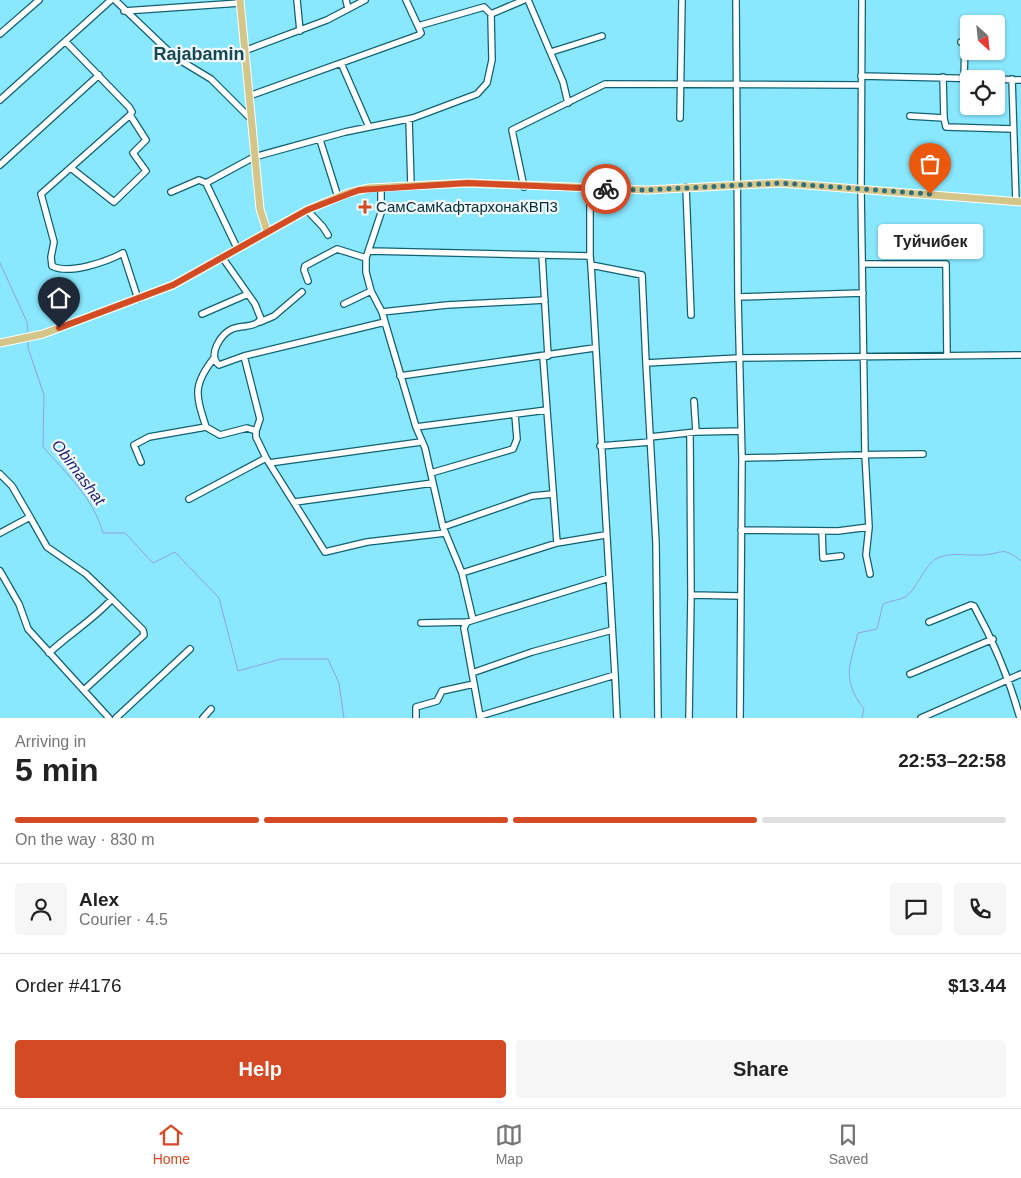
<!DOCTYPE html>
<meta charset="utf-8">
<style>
body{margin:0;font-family:Helvetica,sans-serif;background:#f6f6f6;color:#222;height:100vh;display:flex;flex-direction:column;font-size:19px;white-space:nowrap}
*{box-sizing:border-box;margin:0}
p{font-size:16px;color:#767676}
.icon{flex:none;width:28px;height:28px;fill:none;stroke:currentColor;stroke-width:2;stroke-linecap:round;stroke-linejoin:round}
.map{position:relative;height:718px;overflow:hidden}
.drawer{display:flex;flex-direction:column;background:#fff;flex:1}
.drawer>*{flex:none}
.needle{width:32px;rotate:153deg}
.fabs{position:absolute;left:960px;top:15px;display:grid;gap:10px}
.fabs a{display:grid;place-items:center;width:45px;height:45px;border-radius:5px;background:#fff;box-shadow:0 1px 4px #0004;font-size:25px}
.pin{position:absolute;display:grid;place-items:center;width:42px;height:42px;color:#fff;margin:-51px -21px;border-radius:50% 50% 50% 0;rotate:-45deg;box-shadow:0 0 5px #0007}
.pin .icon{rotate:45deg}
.courier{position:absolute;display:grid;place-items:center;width:50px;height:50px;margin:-25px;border:4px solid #d34a24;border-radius:50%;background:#fff;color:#222;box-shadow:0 1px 6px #0007}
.bubble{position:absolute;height:35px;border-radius:5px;background:#fff;box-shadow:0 1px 4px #0004;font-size:16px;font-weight:700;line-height:35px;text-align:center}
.overview em{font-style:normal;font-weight:700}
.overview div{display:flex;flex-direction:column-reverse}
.overview{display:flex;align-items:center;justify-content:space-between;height:85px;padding:0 15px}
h1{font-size:32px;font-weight:700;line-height:38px}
.bar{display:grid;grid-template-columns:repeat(4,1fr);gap:8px 5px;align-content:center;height:60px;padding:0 15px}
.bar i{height:6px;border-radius:4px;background:#e0e0e0}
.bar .current{background:#d34a24}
.bar p{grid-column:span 4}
.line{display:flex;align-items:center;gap:12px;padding:0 15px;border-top:1px solid #e0e0e0}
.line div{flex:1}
.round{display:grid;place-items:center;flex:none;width:52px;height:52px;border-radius:5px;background:#f6f6f6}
.cta{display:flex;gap:10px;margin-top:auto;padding:10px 15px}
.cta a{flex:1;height:58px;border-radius:5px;background:#d34a24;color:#fff;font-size:20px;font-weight:700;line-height:58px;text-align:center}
.cta a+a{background:#f6f6f6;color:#222}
.menu{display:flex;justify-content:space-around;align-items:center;height:70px;border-top:1px solid #e0e0e0;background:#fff;font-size:14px;color:#767676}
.menu a{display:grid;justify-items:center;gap:2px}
.menu .current{color:#d34a24}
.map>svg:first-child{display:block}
</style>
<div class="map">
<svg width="1021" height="718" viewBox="0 0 1021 718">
<rect width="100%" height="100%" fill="#89e7fe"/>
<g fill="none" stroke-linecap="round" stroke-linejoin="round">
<path stroke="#95a1e4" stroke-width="1" d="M0,263L27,322L28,333
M28,340V348L44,395L43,447C66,473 94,499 103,533H125L153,563L175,552L219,598L238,671L281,659H328L339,683L344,718
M862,718L864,709C841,679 850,666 858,633L877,629L883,604C890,601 899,600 905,597C917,590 925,562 940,557C955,552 968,556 982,555C1004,554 1001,545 1021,561"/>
<defs>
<path id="minor" d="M115,0L163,46L178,59L211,79L251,119
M297,0L300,31
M346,0L348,9
M406,0L418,26
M528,0L563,82L568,103
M736,0L738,297L742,458C802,457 862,454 923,454
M124,11L240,3
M0,34L39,0
M66,42L129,107L132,112L130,115L146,140L133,153L146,171L114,202L71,168
M961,42H965L964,78
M244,51L327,20L365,0
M551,52L602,36
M341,63L369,127
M861,76L991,79
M943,77L944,118L946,127L1013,129
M996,79L1021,80
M1012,79L1016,202
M249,96L419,35L421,33L418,26L484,7L491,14
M0,100L111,0
M130,115L41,194L54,242L51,257L52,266C69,275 106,262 123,253L138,299
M910,116L944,118
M680,118L682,0
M409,119L411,186
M320,140L338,197
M0,165L99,75
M381,187V213L366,258V272L371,291L382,312L416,427L425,448L443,527L462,573L473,620
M524,187L512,130L605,84L861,85
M686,187L691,315
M590,188V256
M171,192L199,180L206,183
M307,210L323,227L328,235
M237,248L206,183L254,157L345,132L413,118L477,94L487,83L492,60L491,14L524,0
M369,251L590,256L591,265L642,275L646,363L739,358L1021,355
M542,255L548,356L543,357L557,543
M222,257L255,304L261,319C255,328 241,325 232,329C221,334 207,355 219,365L244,356
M863,264H946L947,355
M308,281L304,270L305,266L337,249L366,258
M738,297L863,293
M344,304L371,291
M382,312L447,305L545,300
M202,314L248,294
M260,322L274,316L302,292
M385,322L244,356L260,419L256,431V437L266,458L325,552L367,542L445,533
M214,358C192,386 196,395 206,427L220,435L247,428L256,431
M646,363L656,543L658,718
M400,376L594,348
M694,401L696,432
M416,427L547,410
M650,437L696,432L741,431
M600,446L650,442
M141,462L134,445L149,437L206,427
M269,463L421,442
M431,473L513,449L517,439L515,415
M0,474L12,486L30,517
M189,499L266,458
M295,502L433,483
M443,527L532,496L553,494
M869,527L866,555L870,574
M741,530L838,531L869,527L865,454L861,189L862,0
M822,531L823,558L841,556
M0,533L30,517L47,547L86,574L112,599C93,620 69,634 49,653
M0,571L19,604L28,629L109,718
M462,573L557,543L605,535
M691,595L740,596
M929,622L971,605L974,606C994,642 1009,678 1020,718
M421,623L467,622
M472,673L532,652L612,630
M910,674L993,639
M615,675L617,718
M84,690L144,635L143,630L112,599
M480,716L615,675L591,265
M480,717L464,628L467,622L609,578
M116,718L190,649
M203,718L211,709
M416,718V707L437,701L442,691L474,684
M689,718L691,595L690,433
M740,718L742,458
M921,718L1021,674"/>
<path id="major" d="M240,0L260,209L267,231
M0,343L43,334L173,285L307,210L348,193L369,188L468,183L647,190L780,183L1021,202"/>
</defs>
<use href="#minor" stroke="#116171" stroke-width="8"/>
<use href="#major" stroke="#fff" stroke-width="9"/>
<use href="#minor" stroke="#fff" stroke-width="5.5"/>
<use href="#major" stroke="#d4c588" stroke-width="7"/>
</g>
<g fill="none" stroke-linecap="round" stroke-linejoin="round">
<path stroke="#326f7d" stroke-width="5" stroke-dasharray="0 9" d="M606,189L647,190L780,183L930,194"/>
<path stroke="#d34a24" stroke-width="6" d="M59,328L173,285L307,210L359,190L468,183L606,189"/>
</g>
<path fill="#d34a24" stroke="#f1f9fc" stroke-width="2" d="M362.5 199.5h5v5h5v5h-5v5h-5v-5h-5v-5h5z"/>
<g text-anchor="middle" stroke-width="4.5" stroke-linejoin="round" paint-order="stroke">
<g font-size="15" fill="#032e38" stroke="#f1f9fc" text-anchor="start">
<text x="376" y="212">СамСамКафтархонаКВП3</text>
</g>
<g font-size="16" font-style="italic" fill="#1f1e6a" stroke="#f1f9fc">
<text transform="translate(79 472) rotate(53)" y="6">Obimashat</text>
</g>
<g font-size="18" font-weight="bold" fill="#144853" stroke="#f1f9fc">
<text x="199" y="60">Rajabamin</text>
</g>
</g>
</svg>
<div class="fabs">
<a><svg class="needle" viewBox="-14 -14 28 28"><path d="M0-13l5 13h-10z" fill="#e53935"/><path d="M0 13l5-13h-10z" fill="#767676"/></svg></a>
<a><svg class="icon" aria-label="locate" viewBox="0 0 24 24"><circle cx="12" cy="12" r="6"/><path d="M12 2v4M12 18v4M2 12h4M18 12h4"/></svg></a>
</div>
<div class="pin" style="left:930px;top:194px;background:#ea580c"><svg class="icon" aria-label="bag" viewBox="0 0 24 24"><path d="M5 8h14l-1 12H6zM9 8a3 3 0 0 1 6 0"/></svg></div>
<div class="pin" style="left:59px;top:328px;background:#1f2937"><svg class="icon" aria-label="home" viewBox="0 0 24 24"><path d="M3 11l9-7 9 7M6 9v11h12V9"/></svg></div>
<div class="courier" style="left:606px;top:189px"><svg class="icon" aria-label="bike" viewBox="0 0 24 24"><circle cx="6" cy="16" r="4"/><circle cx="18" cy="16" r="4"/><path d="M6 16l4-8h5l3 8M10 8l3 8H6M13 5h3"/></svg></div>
<div class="bubble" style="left:878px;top:224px;width:105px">Туйчибек</div>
</div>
<section class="drawer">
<div class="overview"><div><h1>5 min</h1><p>Arriving in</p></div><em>22:53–22:58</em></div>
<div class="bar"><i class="current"></i><i class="current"></i><i class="current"></i><i></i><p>On the way · 830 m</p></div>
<div class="line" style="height:90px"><a class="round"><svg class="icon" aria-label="person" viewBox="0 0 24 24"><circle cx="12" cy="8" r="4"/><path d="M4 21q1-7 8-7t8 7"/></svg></a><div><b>Alex</b><p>Courier · 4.5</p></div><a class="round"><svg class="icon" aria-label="chat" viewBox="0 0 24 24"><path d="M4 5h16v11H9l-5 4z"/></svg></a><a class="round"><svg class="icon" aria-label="phone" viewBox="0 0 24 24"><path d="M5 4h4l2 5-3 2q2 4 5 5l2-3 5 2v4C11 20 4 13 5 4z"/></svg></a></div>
<div class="line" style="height:65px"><div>Order #4176</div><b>$13.44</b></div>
<div class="cta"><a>Help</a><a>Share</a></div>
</section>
<nav class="menu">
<a class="current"><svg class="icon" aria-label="home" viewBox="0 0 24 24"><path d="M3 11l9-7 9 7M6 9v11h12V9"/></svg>Home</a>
<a><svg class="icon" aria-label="map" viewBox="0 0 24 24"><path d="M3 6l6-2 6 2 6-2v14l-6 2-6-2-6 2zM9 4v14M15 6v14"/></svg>Map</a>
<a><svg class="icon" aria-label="saved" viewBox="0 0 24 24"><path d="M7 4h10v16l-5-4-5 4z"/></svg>Saved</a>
</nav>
